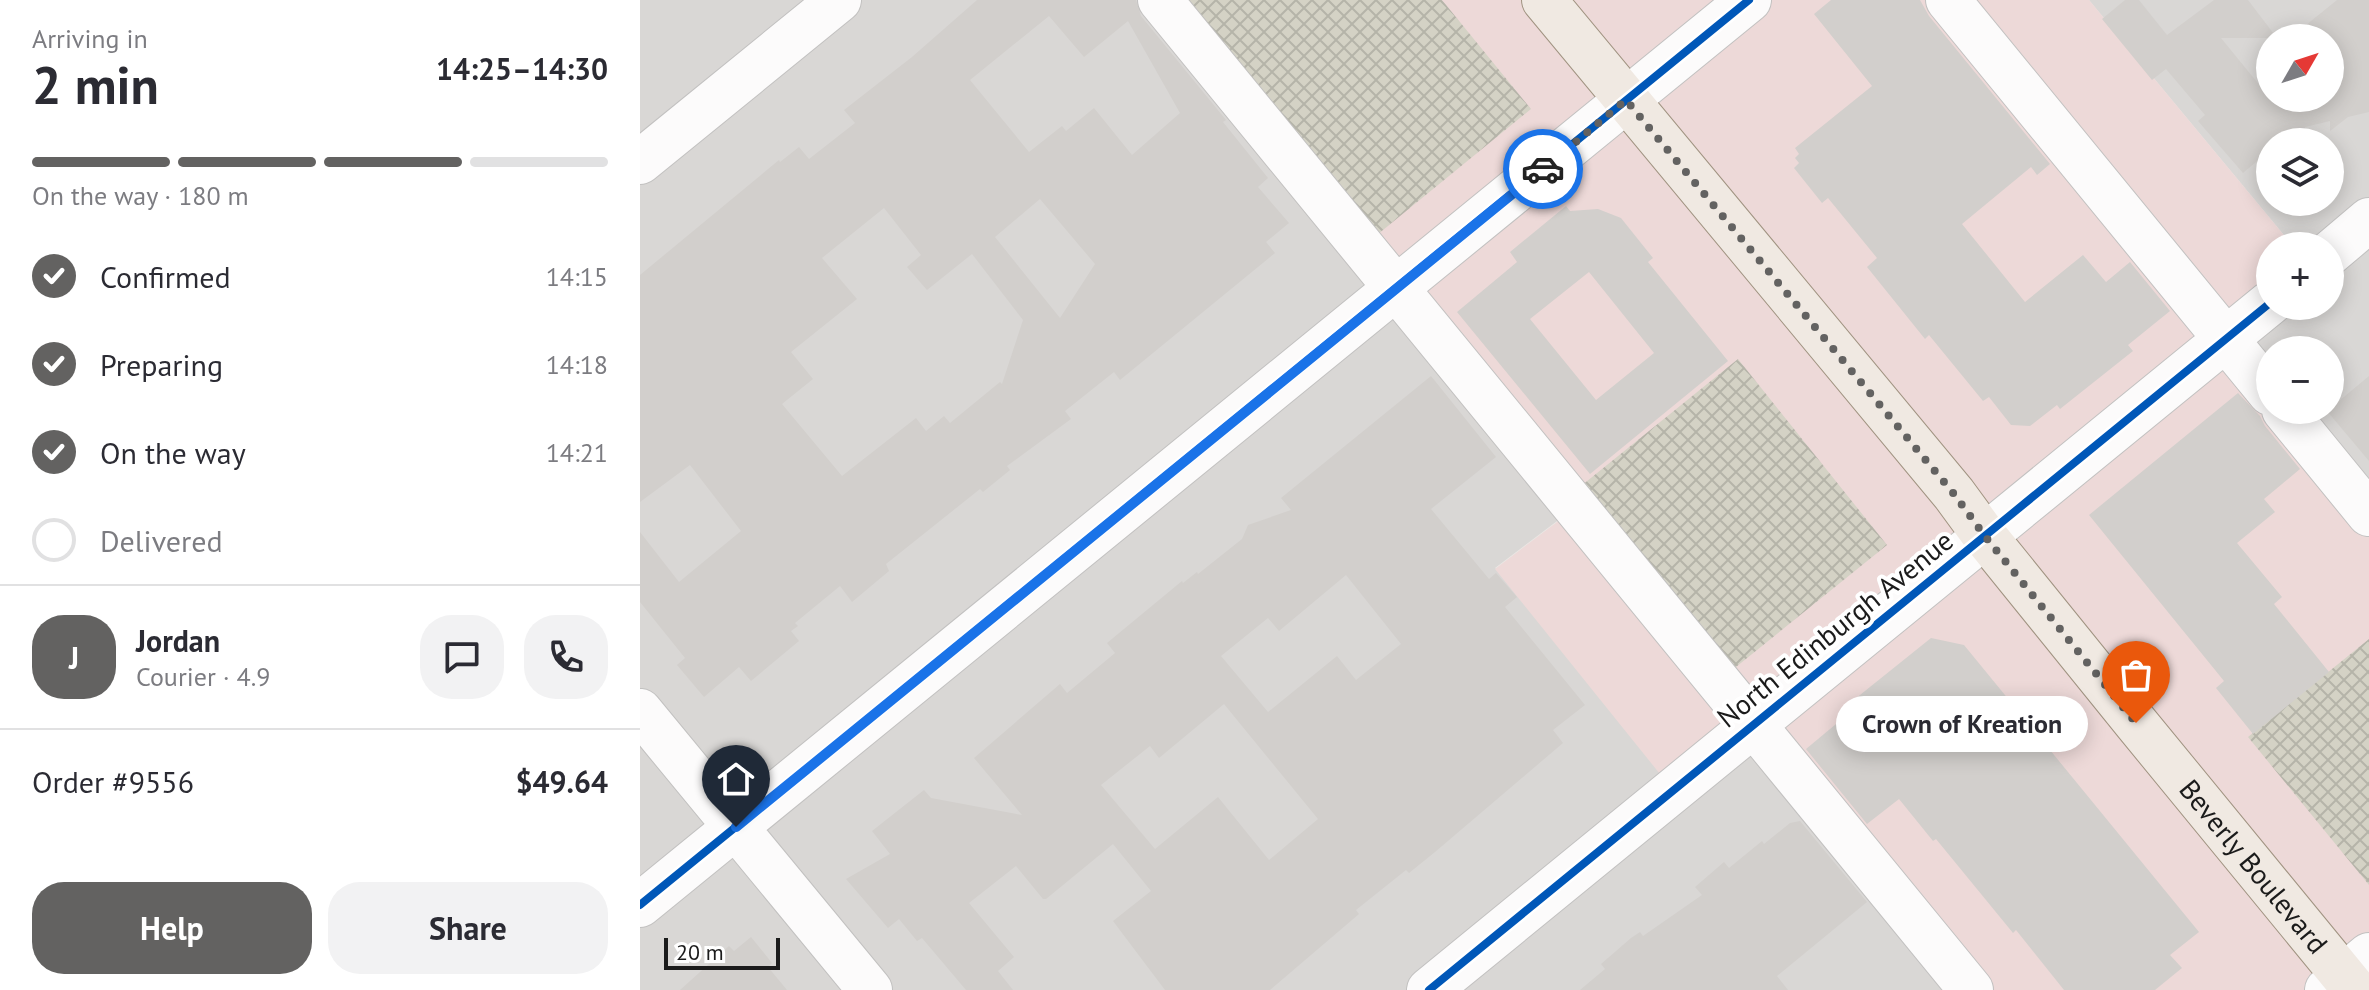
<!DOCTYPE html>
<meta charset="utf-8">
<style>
body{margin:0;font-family:"PT Sans",sans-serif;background:#f2f2f3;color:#2b2b33;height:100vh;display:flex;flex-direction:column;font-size:30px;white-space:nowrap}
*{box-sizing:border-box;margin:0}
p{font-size:26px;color:#7c7c81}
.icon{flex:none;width:44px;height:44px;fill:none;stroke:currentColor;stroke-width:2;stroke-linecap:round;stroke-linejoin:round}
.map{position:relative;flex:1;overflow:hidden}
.details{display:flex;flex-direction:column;background:#fff;width:640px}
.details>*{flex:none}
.needle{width:52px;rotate:51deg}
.fabs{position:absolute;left:1616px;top:24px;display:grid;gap:16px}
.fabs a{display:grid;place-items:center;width:88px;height:88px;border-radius:50%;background:#fff;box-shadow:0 4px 20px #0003;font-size:40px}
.scale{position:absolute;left:24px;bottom:20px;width:116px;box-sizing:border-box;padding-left:8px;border:4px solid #1b1b1b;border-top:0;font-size:22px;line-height:28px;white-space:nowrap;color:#1b1b1b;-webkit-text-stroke:6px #fff;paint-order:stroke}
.pin{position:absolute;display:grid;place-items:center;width:68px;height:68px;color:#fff;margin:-82px -34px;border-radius:50% 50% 50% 0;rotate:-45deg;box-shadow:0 0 8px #0007}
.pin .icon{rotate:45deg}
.courier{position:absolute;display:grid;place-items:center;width:80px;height:80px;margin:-40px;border:6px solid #1a73e8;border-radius:50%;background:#fff;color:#222;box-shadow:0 2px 10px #0007}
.bubble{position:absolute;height:56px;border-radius:28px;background:#fff;box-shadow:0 4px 20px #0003;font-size:26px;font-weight:700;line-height:56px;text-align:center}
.head em{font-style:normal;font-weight:700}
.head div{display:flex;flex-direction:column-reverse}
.head{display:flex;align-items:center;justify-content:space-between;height:136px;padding:0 32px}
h1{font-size:52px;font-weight:700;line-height:60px}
.bar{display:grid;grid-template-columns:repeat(4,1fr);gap:12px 8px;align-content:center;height:96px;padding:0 32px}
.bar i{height:10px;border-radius:6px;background:#e1e1e2}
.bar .current{background:#636261}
.bar p{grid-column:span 4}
.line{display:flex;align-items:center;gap:20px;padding:0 32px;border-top:2px solid #e1e1e2}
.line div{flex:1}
.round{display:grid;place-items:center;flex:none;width:84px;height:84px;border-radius:32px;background:#f2f2f3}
ol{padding:0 32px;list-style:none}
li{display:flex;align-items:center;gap:24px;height:88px}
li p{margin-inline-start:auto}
li .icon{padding:8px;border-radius:50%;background:#636261;color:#fff;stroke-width:4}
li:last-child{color:#7c7c81}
li i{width:44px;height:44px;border:4px solid #e1e1e2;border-radius:50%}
.action{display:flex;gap:16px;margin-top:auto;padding:16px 32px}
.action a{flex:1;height:92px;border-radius:32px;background:#636261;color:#fff;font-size:32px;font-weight:700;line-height:92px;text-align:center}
.action a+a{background:#f2f2f3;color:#2b2b33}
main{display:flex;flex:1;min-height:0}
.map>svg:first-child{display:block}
</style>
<main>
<section class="details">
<div class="head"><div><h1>2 min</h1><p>Arriving in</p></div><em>14:25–14:30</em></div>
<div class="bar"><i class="current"></i><i class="current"></i><i class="current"></i><i></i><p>On the way · 180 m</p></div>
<ol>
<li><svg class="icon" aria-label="check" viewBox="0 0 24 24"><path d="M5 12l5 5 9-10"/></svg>Confirmed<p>14:15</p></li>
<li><svg class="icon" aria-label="check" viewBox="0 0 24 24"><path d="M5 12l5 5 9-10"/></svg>Preparing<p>14:18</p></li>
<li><svg class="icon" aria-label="check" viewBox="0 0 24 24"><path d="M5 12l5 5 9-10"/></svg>On the way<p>14:21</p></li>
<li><i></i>Delivered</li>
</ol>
<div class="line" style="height:144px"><b class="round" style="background:#636261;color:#fff">J</b><div><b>Jordan</b><p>Courier · 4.9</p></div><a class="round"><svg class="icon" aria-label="chat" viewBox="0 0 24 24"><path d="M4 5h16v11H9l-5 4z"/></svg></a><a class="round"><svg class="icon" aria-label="phone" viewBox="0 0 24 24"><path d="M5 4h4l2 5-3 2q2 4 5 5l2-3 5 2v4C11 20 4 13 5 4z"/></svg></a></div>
<div class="line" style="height:104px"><div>Order #9556</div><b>$49.64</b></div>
<div class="action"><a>Help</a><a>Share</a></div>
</section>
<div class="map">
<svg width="1729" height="990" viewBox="0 0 1729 990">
<defs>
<pattern id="construction-cross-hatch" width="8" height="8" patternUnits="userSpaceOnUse" patternTransform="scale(2)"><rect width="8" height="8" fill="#d4d2c5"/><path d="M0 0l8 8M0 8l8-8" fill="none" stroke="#b5b4a9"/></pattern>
</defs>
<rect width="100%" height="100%" fill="#eae7e4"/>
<path fill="#d9d7d5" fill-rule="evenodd" d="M0,0H509L925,515L855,568L1111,718L1331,990H0Z
M1449,0H1729V490L1665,410H1690V350H1630V366L1593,321L1630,306H1690V246H1653ZM1630,38H1690V98H1630ZM1630,142H1690V202H1630Z"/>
<path fill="#edd9d8" d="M509,0H1449L1653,246H1630V289L1594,321L1729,490V990H1331L1111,718L1028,784L855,569L925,516Z"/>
<path fill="url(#construction-cross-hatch)" d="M537,0H802L891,109L732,239Z
M1098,359L1247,545L1091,671L941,486Z
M1729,639V885L1608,737Z"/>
<path fill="#d2cfcc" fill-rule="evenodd" d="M337,0H496L501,16L586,120L583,122L628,178L618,187L649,223L626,242L635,253L480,380L474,372L425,411L431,419L367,466L370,470L343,492L340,489L246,564L249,571L212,602L200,586L155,623L158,626L151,631L159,641L111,681L99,667L64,697L37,665L45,658L0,602V532L39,582L101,531L50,465L0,502V275L139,160L140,162L159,147L169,159L215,123L204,110L272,57ZM409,16L444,57L488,21L540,113L492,155L454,108L426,131L422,126L389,152L330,80ZM400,199L455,264L420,318L355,237ZM244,208L281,255L267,267L287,290L332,254L383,320L362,384L360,382L310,423L304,416L286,431L276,418L202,476L142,404L173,379L151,352L217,299L182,258Z
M1191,0H1280L1289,16L1410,164L1397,175L1391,167L1322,224L1385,302L1443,255L1466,282L1490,262L1530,311L1488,345L1493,351L1420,409L1417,405L1390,426L1371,425L1349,397L1343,401L1289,335L1285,339L1227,267L1237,258L1188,198L1182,203L1154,168L1159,163L1155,158L1159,154L1155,148L1232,86L1174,14Z
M1485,0H1499L1527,35L1574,0H1608L1637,38H1581L1630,98H1690V38H1650L1697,0H1729V112L1708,117L1690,131V121L1665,127L1664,142H1630V150L1603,173L1558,121L1565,115L1526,69L1512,80L1462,19Z
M926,206L930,211L958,209L981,218L1013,258L1008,262L1088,361L950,474L817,312L877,262L870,252ZM949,272L1014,353L956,400L890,319Z
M791,376L856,457L791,509L849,579L856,573L877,597L865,607L945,705L913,730L923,743L795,852L769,873L766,870L716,910L719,914L630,990H525L473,921L511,891L473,844L406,899H403L376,866L329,903L374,957L358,971L373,990H326L282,938L277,941L259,919L248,928L206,879L250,854L232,831L284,790L291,798L382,815L334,758L420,684L427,693L475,653L467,643L542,581L543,583L557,572L558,574L602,539L608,525L651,510L641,498ZM706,575L761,644L716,680L697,656L628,712L581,656L628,618L639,631ZM584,704L678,819L629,860L578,797L515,849L461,785L510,746L519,758Z
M1729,376V461L1687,411Z
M1598,393L1620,416L1625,426L1660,469L1624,499L1635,512L1597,543L1642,597L1634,604L1689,672L1613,734L1576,688L1584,681L1449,515Z
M1291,638L1324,645L1559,932L1530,955L1542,968L1515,990H1424L1376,930L1373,933L1296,839L1293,841L1259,799L1227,824L1166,749L1214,709L1210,703Z
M1160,821L1227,902L1137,976L1148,990H940L965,969L961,964L991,938L1000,932L1003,936L1062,895L1055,887L1084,862L1089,868L1122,841L1124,844L1150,823Z
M111,937L132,963L128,967L147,990H40L89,946L94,951Z"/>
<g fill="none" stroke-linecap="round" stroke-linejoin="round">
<defs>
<path id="minor" d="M520,0L1331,990
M1308,0L1630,393
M0,162L199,0
M1690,253L1729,220
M1644,410L1729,514
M0,711L230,990
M0,905L1109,0
M789,990L1630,303
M1687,990L1729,955"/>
<g id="major">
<path id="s1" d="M904,0L1314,494L1344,535L1496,723L1715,990"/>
</g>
</defs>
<use href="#minor" stroke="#c2c1c0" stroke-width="46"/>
<use href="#major" stroke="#a09381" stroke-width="46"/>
<use href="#minor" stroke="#fcfbfb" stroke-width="44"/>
<use href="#major" stroke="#f0e9e2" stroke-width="44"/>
<defs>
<path id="cycleway" d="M0,905L1109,0
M789,990L1630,303"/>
</defs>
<use href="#cycleway" stroke="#fff" stroke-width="13"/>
<use href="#cycleway" stroke="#0057b8" stroke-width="8"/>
</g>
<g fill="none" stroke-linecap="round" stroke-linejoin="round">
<path stroke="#636261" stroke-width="8" stroke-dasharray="0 14.4" d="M903,169L986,100L1314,494L1344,535L1496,723"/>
<path stroke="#1a73e8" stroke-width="10" d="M96,827L903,169"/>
</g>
<g text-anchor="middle" stroke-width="8" stroke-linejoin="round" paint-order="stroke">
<g font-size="28" fill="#1b1b1b" stroke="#fff">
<text transform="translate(1195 629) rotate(-39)" y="10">North Edinburgh Avenue</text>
<text dy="10" stroke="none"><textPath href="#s1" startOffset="1120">Beverly Boulevard</textPath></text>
</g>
</g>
</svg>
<div class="fabs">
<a><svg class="needle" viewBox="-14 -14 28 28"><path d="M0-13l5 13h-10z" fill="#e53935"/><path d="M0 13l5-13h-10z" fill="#7c7c81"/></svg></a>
<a><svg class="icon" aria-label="layers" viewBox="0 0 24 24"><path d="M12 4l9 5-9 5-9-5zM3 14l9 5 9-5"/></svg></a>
<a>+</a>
<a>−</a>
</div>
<div class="scale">20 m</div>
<div class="pin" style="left:1496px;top:723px;background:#ea580c"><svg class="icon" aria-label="bag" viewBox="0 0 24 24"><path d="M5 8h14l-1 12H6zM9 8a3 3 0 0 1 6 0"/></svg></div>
<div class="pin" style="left:96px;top:827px;background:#1f2937"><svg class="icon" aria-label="home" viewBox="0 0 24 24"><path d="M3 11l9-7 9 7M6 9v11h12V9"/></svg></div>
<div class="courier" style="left:903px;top:169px"><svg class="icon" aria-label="car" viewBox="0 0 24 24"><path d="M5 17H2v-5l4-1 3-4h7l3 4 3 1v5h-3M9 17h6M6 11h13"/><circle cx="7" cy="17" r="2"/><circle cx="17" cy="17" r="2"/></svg></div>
<div class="bubble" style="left:1196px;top:696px;width:252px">Crown of Kreation</div>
</div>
</main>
